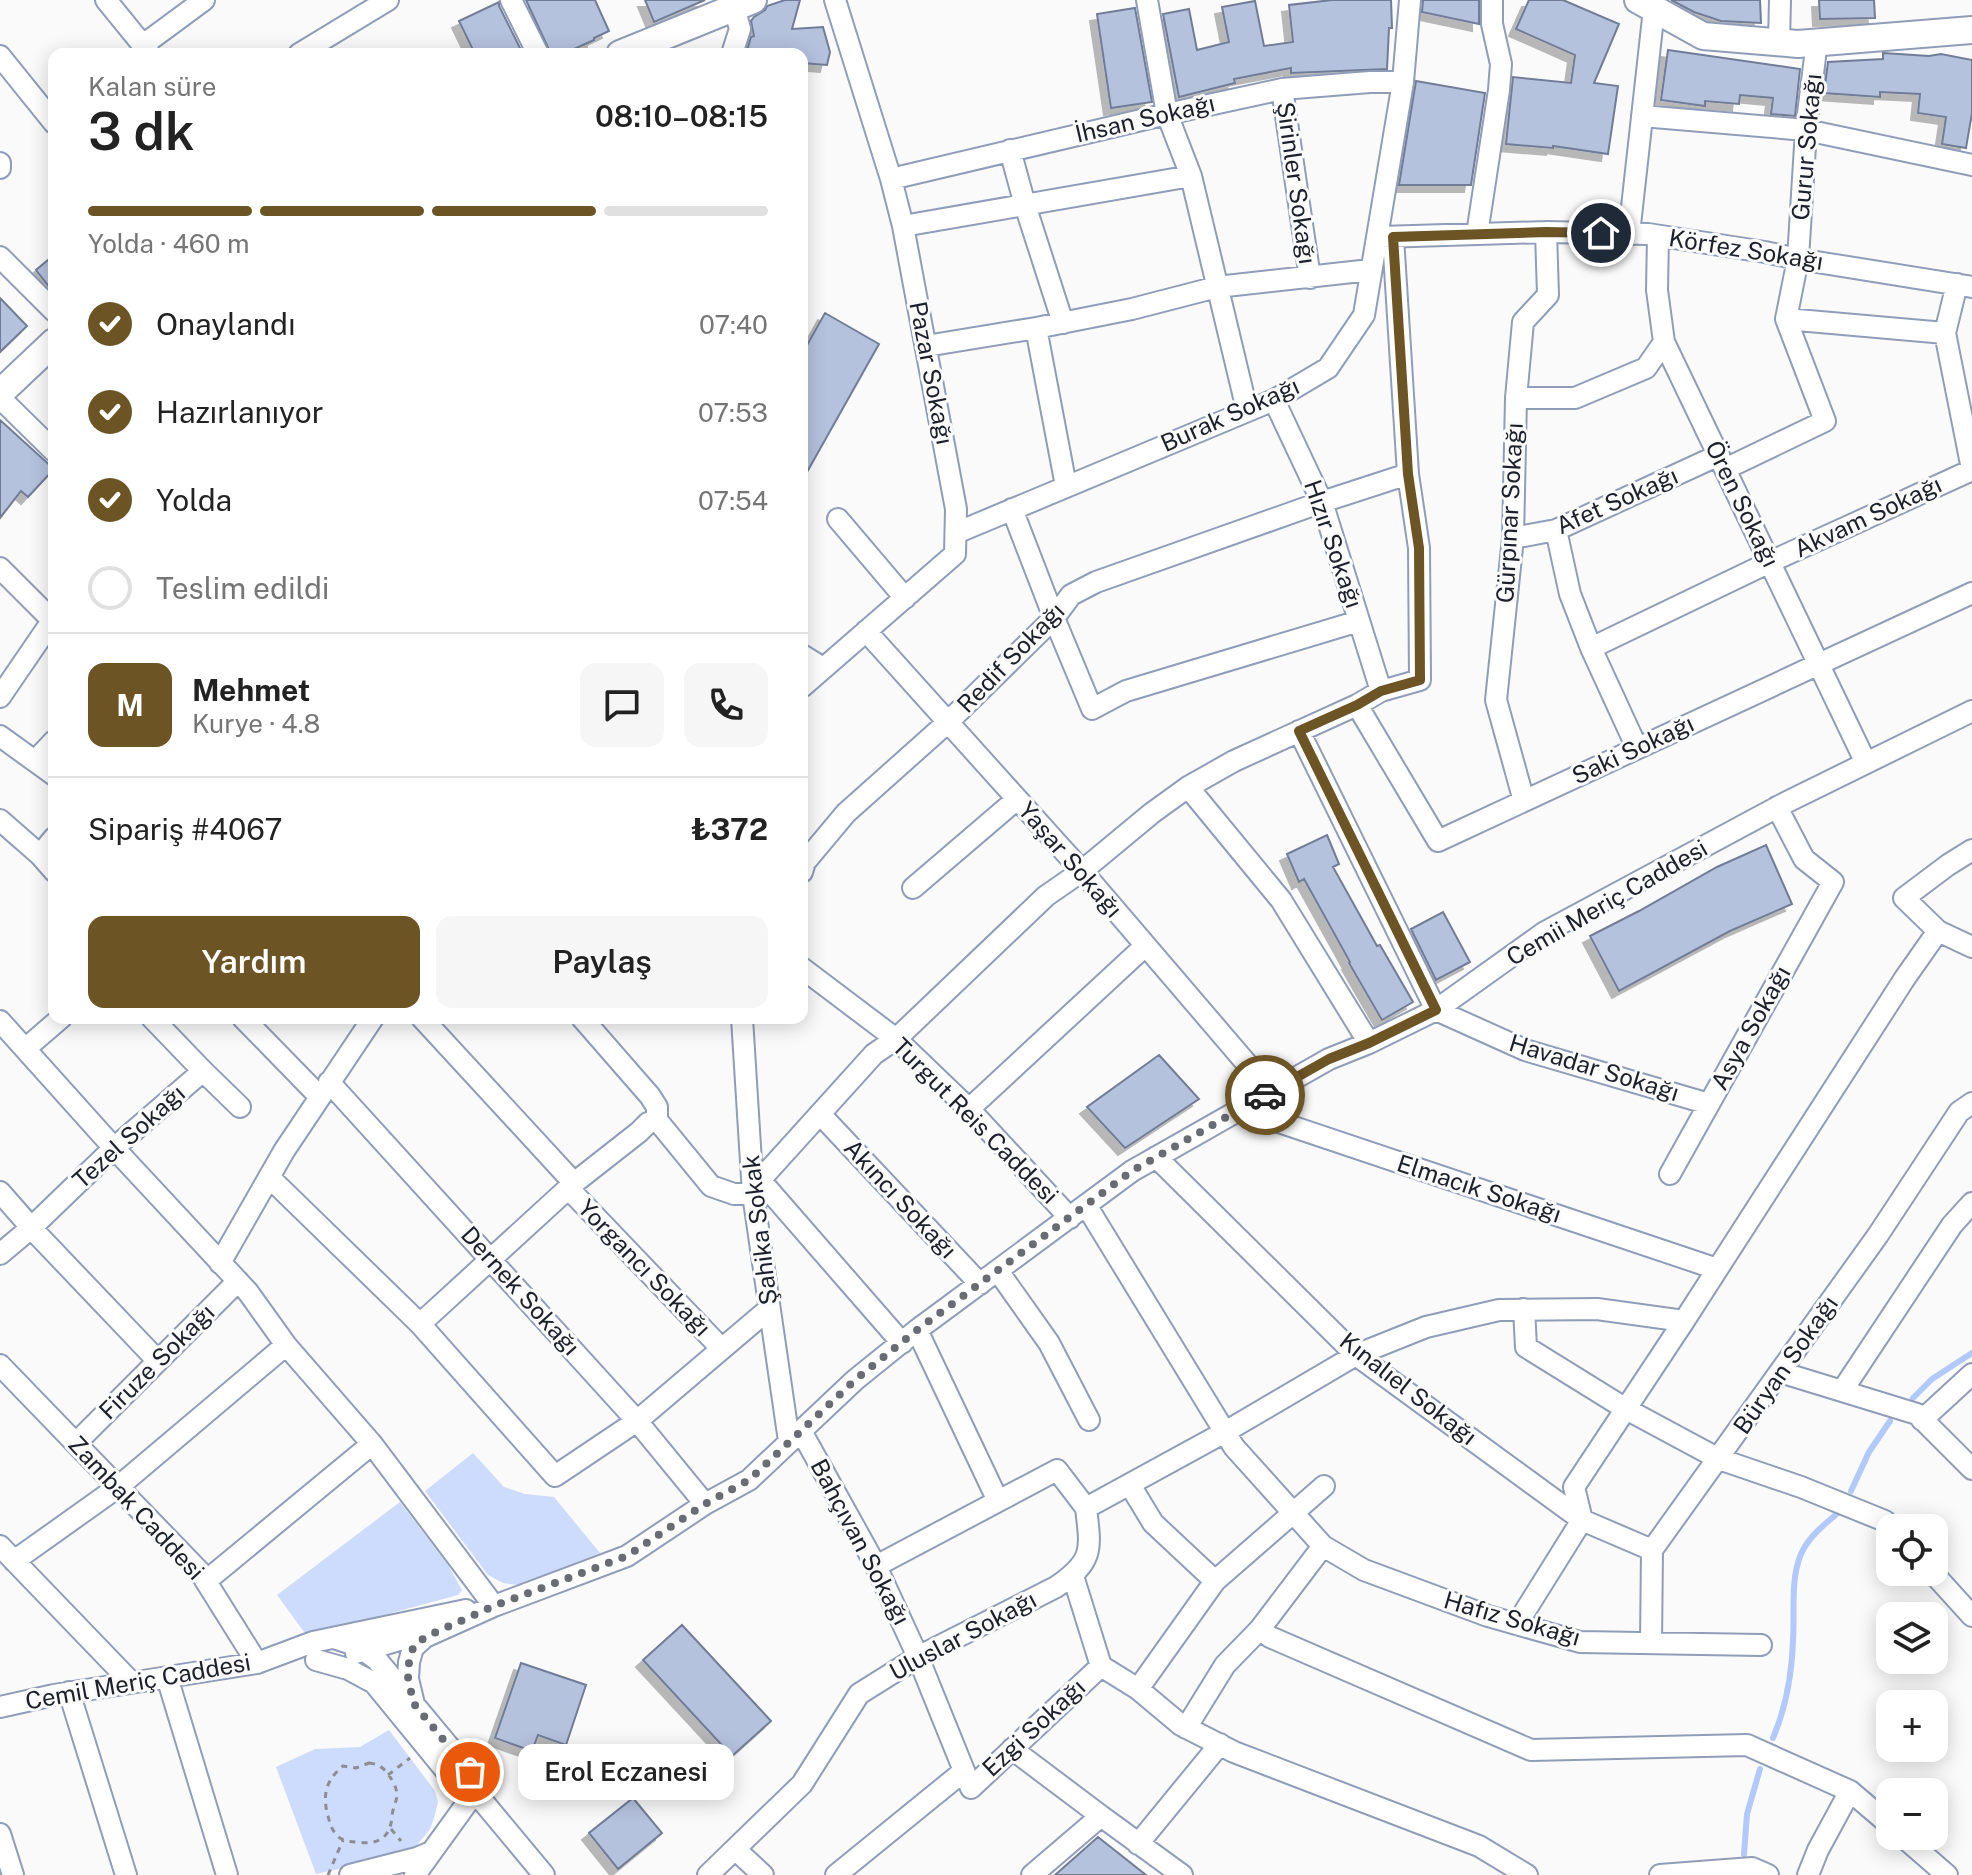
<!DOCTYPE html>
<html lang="tr">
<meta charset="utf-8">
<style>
body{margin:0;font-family:"Public Sans",sans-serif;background:#f6f6f6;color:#222;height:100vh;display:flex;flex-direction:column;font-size:30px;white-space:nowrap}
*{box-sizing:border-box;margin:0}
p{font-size:26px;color:#767676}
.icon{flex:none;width:44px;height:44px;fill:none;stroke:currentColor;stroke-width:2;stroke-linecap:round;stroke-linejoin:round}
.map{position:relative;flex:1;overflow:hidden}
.drawer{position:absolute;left:48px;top:48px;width:760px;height:976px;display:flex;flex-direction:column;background:#fff;border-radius:16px;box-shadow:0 4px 20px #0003}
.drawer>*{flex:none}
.buttons{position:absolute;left:1876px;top:1514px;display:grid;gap:16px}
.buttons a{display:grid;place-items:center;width:72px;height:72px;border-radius:16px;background:#fff;box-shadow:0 4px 20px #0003;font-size:40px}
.pin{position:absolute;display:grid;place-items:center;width:68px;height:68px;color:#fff;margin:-34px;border:4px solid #fff;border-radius:50%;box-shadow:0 2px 8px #0007}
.courier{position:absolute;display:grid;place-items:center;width:80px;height:80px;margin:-40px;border:6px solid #6c5425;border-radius:50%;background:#fff;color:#222;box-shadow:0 2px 10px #0007}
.bubble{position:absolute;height:56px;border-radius:16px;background:#fff;box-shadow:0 4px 20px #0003;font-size:26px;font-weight:600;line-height:56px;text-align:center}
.overview em{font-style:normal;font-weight:600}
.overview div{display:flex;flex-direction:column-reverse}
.overview{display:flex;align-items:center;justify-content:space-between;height:136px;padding:0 40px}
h1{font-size:52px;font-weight:600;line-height:60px}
.bar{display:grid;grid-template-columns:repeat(4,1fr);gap:12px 8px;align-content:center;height:96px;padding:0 40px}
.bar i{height:10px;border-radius:6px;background:#e0e0e0}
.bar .current{background:#6c5425}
.bar p{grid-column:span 4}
.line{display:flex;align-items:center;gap:20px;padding:0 40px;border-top:2px solid #e0e0e0}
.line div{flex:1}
.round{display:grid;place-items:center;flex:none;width:84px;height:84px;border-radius:16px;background:#f6f6f6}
ol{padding:0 40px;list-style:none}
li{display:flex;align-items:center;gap:24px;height:88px}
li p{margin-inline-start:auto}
li .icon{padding:8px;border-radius:50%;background:#6c5425;color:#fff;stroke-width:4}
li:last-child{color:#767676}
li i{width:44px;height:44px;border:4px solid #e0e0e0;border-radius:50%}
.button{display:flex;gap:16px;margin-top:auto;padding:16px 40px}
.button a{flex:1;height:92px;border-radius:16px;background:#6c5425;color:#fff;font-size:32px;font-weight:600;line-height:92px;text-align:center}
.button a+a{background:#f6f6f6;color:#222}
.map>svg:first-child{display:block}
</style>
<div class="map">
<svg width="1972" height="1875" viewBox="0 0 1972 1875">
<defs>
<filter id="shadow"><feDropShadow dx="-7" dy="7" stdDeviation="0" flood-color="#0004"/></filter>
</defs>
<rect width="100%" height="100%" fill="#fafafa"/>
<path fill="#cddcfc" d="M473,1453L504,1487L525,1494L554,1497L600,1553L518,1585L503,1583L488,1575L425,1491Z
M400,1502L448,1565L462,1590L458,1595L307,1636L277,1595Z
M389,1730L435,1791L438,1802L434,1818L430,1829L413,1850L406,1854L316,1874L276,1767L315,1749L360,1747Z"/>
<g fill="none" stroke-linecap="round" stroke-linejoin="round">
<path stroke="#b1c9fb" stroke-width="6" d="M1913,1398L1932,1379L1972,1353
M1851,1491L1869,1452L1890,1421
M1773,1738C1786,1707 1792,1674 1793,1640C1795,1612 1790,1580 1801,1554C1809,1536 1825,1524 1839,1512
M1744,1854L1747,1814L1760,1769"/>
</g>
<path fill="#b5c2de" stroke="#717d97" stroke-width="2" filter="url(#shadow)" d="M526,0H595L609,31L594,38V40L563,54H551Z
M645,0H705L654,22Z
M785,0H800L792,29L823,27L830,52L827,65L802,63V54H746L751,37L754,36L751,21L754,17L765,10L767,6Z
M1332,0H1391L1392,28H1389L1387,69L1291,73V68L1234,79L1235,83L1179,97L1163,14L1189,9L1197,50L1229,42L1222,7L1255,1L1264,46L1293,42L1289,5Z
M1423,0H1479V24L1422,12Z
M1529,0H1563L1619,24L1594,83L1618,86L1608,154L1553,146V148L1506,144L1513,77L1571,83L1575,55L1516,29Z
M1671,0H1760L1761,23L1721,21L1694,12Z
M1819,0H1874L1875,18L1820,19Z
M499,2V6L523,54H475L459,21Z
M1135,8L1152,102L1111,108L1097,14Z
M1668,50L1800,69L1795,116L1771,114L1773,98L1740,95L1739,104L1705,101V106L1661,100Z
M1883,53L1929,56L1941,54L1972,60V113L1966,148L1942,144L1946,117L1918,113L1920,94L1880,92V97L1824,93L1828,62L1883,59Z
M1416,81L1485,93L1471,185H1399Z
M54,255V293L36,270Z
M0,298L27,326L0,352Z
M825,313L879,344L802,481V354Z
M0,420L54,469L28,497L21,491L0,518Z
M1327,835L1339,864L1333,867L1377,946L1380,945L1413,1002L1382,1020L1349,963L1350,962L1304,879L1299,882L1287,854Z
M1766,845L1792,904L1730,931L1619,991L1590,936L1639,911L1717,867Z
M1443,912L1470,962L1436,980L1411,929Z
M1159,1055L1199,1099L1125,1148L1087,1107Z
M682,1625L771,1721L732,1756L643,1660Z
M521,1663L586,1685L566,1745L538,1735L532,1751L495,1738Z
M633,1798L662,1833L618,1869L589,1833Z
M1098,1837L1146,1875H1055Z"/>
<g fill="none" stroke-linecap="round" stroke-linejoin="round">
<defs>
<path id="minor" d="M106,0L150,54
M511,0L538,54
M1147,0L1167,114L1191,176L1247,410
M1779,42L1780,0
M143,45L204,0
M299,54L388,0
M732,54L740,29L734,7
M0,56L54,123
M1282,89L1310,278
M1642,116L1806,130L1972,165
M1010,150L1025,205L1063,323
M0,163V168
M891,179L1167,114L1282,89L1370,82H1403
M903,226L1191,176
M1477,234L1499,90L1501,64L1492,24V0
M1629,234L1654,9
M1658,236L1657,290L1664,342L1866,763
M1381,237L1546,232L1648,234L1765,252L1798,259L1972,287
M0,257L54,311
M1957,284L1945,333L1972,469
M1786,319L1945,333
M1036,328L1066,486
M926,346L1036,328L1132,309L1217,287L1370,270
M0,398L54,451
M1516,398H1575L1646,368L1664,342
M1274,400L1322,502L1381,691
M1725,469L1825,421L1786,319L1798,259L1806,130L1817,41
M1012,509L1054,618L1092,709L1126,691L1359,621
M838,519L905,598
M1556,530L1570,594L1591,648L1637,748
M956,533L1274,400L1328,368L1364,315L1403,82L1410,0
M1513,538L1556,530L1719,455
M0,568L54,622
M866,631L1082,871L1271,1092
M1591,648L1770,562L1972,470
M802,655L823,668
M802,687L955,554L956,509L903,226L891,179L835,0
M0,697L52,621
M1357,705L1438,841L1972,593
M1299,731L1436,1010L1525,1050L1709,1104
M0,736L54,775
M35,761L54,741
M1188,787L1281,900L1369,1043
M1524,801L1496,700L1513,538L1516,398L1523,322L1548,295L1546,232
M0,820L40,855
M54,838L40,855L54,871
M1972,850L1948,865L1904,898L1938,931L1972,947
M802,872L805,862L846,813L948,722L1054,618L1071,595L1096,582L1322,502L1408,474
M913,888L1017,799
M802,968L896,1039L969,1109L1070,1218
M243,1018L320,1097
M422,1018L574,1183
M582,1018L650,1096L657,1107V1120
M742,1018L753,1194L789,1441
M0,1021L114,1148L248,1292L286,1345L372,1444L494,1606
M25,1049L61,1018
M203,1071L240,1107
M329,1082L637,1421L705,1504
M969,1109L1145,946
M1240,1109L1717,1269
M820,1114L980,1284
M1156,1157L1356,1355L1582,1520L1652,1550
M1670,1174L1833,882L1804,859L1777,807
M269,1177L420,1324L555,1476L637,1421L769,1309
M760,1180L902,1343
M568,1188L721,1348
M0,1192L36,1233L158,1361
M1086,1205L1234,1447L1323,1546L1260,1629L1270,1637L1531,1750L1747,1745L1850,1791L1890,1825
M0,1254L31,1228L114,1148L203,1071L152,1018
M220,1263L284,1151L373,1018
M998,1271L1049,1343L1089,1420
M1524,1309L1526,1347L1626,1409L1719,1459L1801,1487L1885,1521L1891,1528
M420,1324L574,1183L639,1132L648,1123L657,1120L711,1186L734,1194H753L760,1180L874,1054L896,1039L1046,896L1082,871L1152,813L1188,787L1234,761L1357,705L1381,691L1420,680L1419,548L1408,474L1393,237
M917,1330L998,1501
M0,1365L200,1572L257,1663
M1780,1372L1917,1414L1972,1469
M1842,1391L1952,1225L1972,1203
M1922,1420L1972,1374
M801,1431L876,1566L918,1657L971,1788L1101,1666L1138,1689
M76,1443L238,1281
M1130,1485L1153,1523L1215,1581
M1324,1486L1215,1581L1138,1689L1181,1725L1234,1752L1479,1846L1527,1875
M0,1546L131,1682
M1323,1546L1364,1570L1488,1616L1580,1642L1761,1645
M14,1561L118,1487L286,1345
M876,1566L1057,1470L1086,1508
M1932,1572L1972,1616
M1073,1576L1101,1666
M206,1581L372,1444
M1517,1624L1582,1520L1574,1487L1684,1321L1905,978L1938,931
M334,1638L358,1646L377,1660L470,1772L475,1792
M1651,1643L1652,1550L1878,1235L1959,1112L1972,1103
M356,1653L429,1631
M316,1660L348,1669L374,1683L456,1783L475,1792L544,1875
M167,1677L227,1875
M69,1692L126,1875
M414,1704L408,1679L409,1662L413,1648L425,1637L494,1606L627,1556L705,1504L749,1480L855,1380L917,1330L1132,1171L1329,1059L1369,1043L1436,1010L1545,932L1785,803L1972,711
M0,1707L54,1695L257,1663L313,1642L466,1610
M1186,1728L1225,1665L1260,1629
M1012,1749L1101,1816
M0,1834L13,1875
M1902,1836L1947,1875
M1138,1844L1220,1744
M735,1849L763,1875
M350,1875L417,1858L431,1852
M415,1875L475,1792
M708,1875L802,1784L859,1694L918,1657L1056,1587C1094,1561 1091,1550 1086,1508L1225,1432L1356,1355L1426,1327L1499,1310L1597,1309L1684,1321
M836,1875L964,1771
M1032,1875L1101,1816L1182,1875
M1660,1875L1752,1868L1768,1875
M1808,1875L1818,1850L1850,1791"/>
<path id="major" d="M1638,0L1703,36L1798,44L1972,30
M620,54L753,0
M0,393L54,342"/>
</defs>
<use href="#minor" stroke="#909db8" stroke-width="24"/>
<use href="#major" stroke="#909db8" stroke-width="30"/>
<path stroke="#8b8d92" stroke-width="3" stroke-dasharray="6 6" stroke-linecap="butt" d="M369,1763C381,1764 387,1771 393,1782C402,1799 393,1801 392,1817C390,1838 378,1845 358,1842C351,1842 345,1841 340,1838C332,1832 330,1824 328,1816C322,1795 326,1780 343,1766L356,1768Z
M388,1775L410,1758
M391,1829L401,1841
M328,1875L343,1840"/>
<use href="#minor" stroke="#fff" stroke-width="20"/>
<use href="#major" stroke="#fff" stroke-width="26"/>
</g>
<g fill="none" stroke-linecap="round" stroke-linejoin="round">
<path stroke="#696c73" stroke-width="8" stroke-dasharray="0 14.4" d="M470,1772L414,1704L408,1679L409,1662L413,1648L425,1637L494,1606L627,1556L705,1504L749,1480L855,1380L917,1330L1132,1171L1265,1095"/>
<path stroke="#6c5425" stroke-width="10" d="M1265,1095L1329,1059L1369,1043L1436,1010L1299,731L1357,705L1381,691L1420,680L1419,548L1408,474L1393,237L1546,232L1601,233"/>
</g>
<g text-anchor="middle" stroke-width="6" stroke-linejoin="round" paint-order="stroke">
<g font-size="24" fill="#1b202a" stroke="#fafafa">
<text transform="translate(1145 119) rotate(-13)" y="8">İhsan Sokağı</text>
<text transform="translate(1807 147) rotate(-85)" y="8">Gurur Sokağı</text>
<text transform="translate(1296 183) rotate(82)" y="8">Şirinler Sokağı</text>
<text transform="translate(1746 250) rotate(9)" y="8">Körfez Sokağı</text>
<text transform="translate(931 373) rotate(79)" y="8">Pazar Sokağı</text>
<text transform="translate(1230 415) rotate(-24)" y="8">Burak Sokağı</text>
<text transform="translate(1617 501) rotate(-24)" y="8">Afet Sokağı</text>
<text transform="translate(1742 504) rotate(64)" y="8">Ören Sokağı</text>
<text transform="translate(1510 513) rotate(-87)" y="8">Gürpınar Sokağı</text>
<text transform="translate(1868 517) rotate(-25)" y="8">Akvam Sokağı</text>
<text transform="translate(1333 544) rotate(71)" y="8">Hızır Sokağı</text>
<text transform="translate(1011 658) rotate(-46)" y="8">Redif Sokağı</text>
<text transform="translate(1633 750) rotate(-25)" y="8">Saki Sokağı</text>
<text transform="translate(1070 860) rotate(49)" y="8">Yaşar Sokağı</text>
<text transform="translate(1607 903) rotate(-30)" y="8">Cemii Meriç Caddesi</text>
<text transform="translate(1751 1028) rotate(-61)" y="8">Asya Sokağı</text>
<text transform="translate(1594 1068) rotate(17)" y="8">Havadar Sokağı</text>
<text transform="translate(975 1121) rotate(45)" y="8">Turgut Reis Caddesi</text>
<text transform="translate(129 1137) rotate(-42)" y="8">Tezel Sokağı</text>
<text transform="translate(1479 1189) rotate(18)" y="8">Elmacık Sokağı</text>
<text transform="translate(900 1199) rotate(47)" y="8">Akıncı Sokağı</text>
<text transform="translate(760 1230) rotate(-97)" y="8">Şahika Sokak</text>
<text transform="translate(644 1268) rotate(46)" y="8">Yorgancı Sokağı</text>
<text transform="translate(520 1291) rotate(48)" y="8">Dernek Sokağı</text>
<text transform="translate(157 1362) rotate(-45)" y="8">Firuze Sokağı</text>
<text transform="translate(1786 1365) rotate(-55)" y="8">Büryan Sokağı</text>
<text transform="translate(1408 1389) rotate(38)" y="8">Kınalıel Sokağı</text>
<text transform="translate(136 1508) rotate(47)" y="8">Zambak Caddesi</text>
<text transform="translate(860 1542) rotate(62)" y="8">Bahçıvan Sokağı</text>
<text transform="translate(1512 1619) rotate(16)" y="8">Hafız Sokağı</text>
<text transform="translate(963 1636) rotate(-28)" y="8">Uluslar Sokağı</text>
<text transform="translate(138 1682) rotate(-10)" y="8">Cemil Meriç Caddesi</text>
<text transform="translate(1034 1728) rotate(-43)" y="8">Ezgi Sokağı</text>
</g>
</g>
</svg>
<div class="buttons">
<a><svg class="icon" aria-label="locate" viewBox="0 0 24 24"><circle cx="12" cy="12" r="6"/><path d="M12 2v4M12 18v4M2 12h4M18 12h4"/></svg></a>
<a><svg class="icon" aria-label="layers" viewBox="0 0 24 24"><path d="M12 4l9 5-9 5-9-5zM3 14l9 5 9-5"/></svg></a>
<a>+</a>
<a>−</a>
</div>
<div class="pin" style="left:470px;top:1772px;background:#ea580c"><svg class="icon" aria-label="bag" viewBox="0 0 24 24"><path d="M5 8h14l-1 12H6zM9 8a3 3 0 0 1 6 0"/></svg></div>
<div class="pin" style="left:1601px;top:233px;background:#1f2937"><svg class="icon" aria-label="home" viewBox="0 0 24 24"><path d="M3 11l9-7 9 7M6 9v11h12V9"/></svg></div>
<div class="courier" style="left:1265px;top:1095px"><svg class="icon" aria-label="car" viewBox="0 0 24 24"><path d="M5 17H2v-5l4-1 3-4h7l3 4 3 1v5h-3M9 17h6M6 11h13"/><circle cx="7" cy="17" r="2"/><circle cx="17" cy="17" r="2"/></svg></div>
<div class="bubble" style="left:518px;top:1744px;width:216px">Erol Eczanesi</div>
<section class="drawer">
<div class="overview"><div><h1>3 dk</h1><p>Kalan süre</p></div><em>08:10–08:15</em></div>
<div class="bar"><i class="current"></i><i class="current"></i><i class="current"></i><i></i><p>Yolda · 460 m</p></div>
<ol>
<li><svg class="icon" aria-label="check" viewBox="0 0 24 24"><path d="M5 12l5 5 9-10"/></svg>Onaylandı<p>07:40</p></li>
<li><svg class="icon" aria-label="check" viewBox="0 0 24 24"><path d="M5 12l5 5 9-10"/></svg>Hazırlanıyor<p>07:53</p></li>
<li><svg class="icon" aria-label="check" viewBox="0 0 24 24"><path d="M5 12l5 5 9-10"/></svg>Yolda<p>07:54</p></li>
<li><i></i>Teslim edildi</li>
</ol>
<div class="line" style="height:144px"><b class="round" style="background:#6c5425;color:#fff">M</b><div><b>Mehmet</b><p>Kurye · 4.8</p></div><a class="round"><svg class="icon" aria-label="chat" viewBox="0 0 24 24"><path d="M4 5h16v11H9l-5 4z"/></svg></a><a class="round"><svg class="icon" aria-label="phone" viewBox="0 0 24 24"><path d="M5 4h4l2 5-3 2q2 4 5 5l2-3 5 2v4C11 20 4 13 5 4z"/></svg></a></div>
<div class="line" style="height:104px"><div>Sipariş #4067</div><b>₺372</b></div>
<div class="button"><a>Yardım</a><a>Paylaş</a></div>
</section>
</div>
